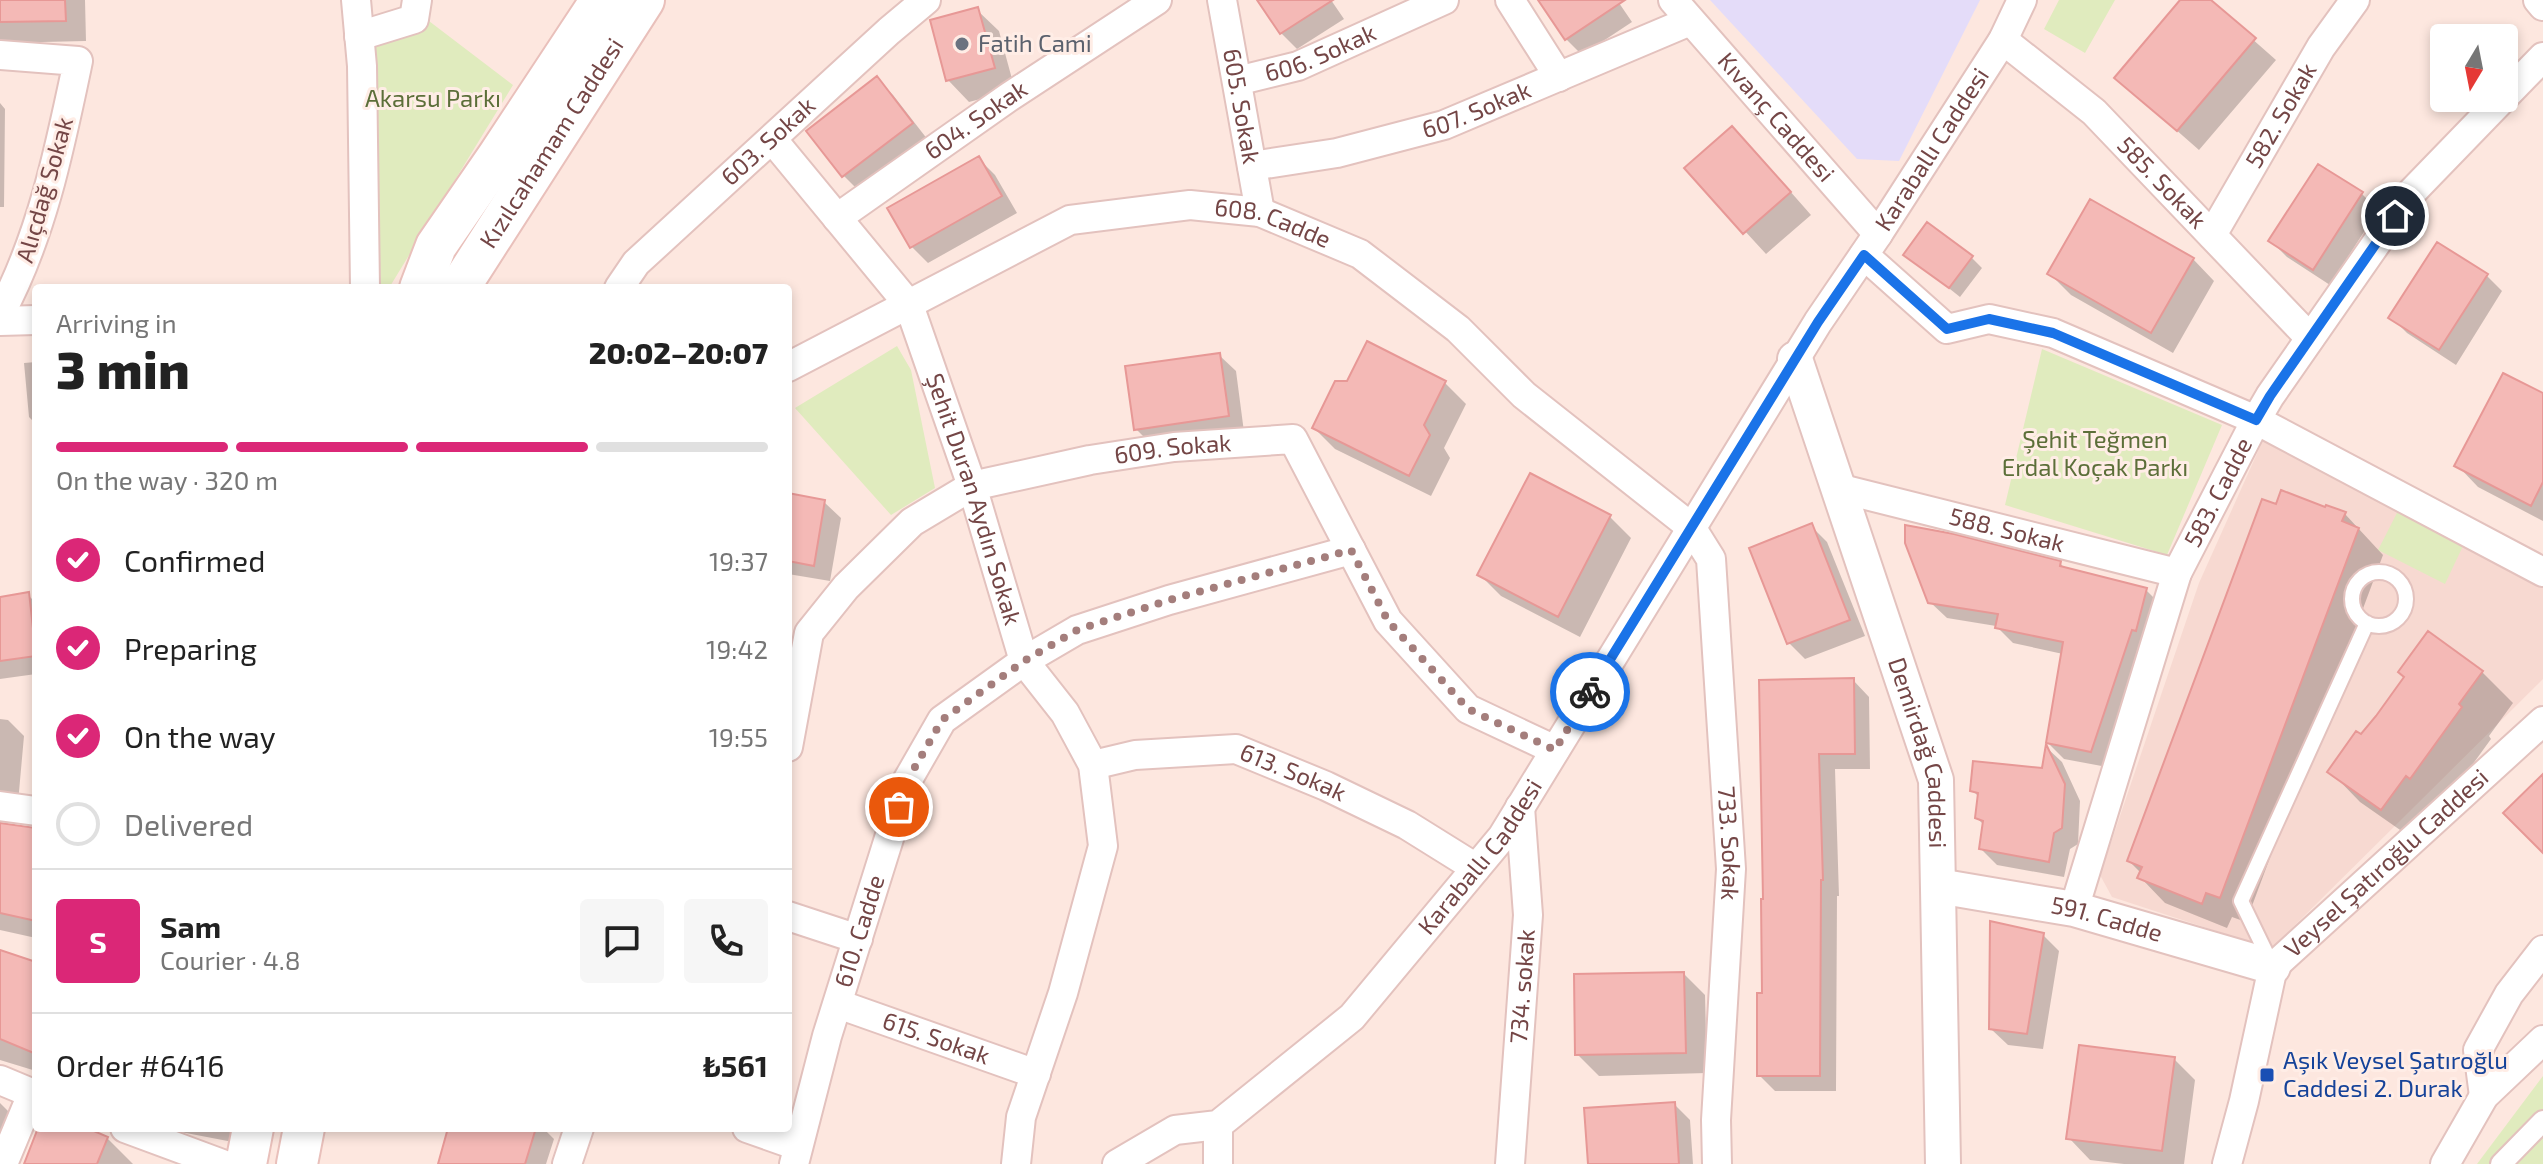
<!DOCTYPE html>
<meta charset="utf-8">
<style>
body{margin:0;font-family:"Exo 2",sans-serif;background:#f6f6f6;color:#222;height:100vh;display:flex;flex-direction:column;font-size:30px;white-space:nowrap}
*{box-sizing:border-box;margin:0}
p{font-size:26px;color:#767676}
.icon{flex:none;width:44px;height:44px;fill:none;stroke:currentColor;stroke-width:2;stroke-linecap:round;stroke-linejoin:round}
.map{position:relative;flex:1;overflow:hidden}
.side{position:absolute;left:32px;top:284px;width:760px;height:848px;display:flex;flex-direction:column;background:#fff;border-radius:8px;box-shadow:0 4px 12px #0003}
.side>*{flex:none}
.needle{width:52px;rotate:190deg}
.controls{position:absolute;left:2430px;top:24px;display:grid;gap:16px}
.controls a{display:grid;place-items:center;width:88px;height:88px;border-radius:8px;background:#fff;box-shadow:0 4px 12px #0003;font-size:40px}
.pin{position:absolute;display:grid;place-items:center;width:68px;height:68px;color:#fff;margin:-34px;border:4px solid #fff;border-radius:50%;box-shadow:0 2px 8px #0007}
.courier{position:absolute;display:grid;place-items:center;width:80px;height:80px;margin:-40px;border:6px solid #1a73e8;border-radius:50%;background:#fff;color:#222;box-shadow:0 2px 10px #0007}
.headline em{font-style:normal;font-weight:800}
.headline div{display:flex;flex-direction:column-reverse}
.headline{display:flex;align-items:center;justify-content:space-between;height:136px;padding:0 24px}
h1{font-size:52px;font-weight:800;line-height:60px}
.bar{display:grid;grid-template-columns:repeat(4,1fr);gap:12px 8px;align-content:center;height:96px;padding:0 24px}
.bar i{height:10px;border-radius:6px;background:#e0e0e0}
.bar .selected{background:#db2777}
.bar p{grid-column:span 4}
.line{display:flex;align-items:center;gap:20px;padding:0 24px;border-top:2px solid #e0e0e0}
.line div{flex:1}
.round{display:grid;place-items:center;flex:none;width:84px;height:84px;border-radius:8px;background:#f6f6f6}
ol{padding:0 24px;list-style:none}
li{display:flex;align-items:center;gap:24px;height:88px}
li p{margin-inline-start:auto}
li .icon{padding:8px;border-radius:50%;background:#db2777;color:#fff;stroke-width:4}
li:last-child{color:#767676}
li i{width:44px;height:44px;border:4px solid #e0e0e0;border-radius:50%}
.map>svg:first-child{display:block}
</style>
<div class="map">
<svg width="2543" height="1164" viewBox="0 0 2543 1164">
<rect width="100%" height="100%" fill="#fde7df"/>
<path fill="#f7d9d1" d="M2264,438L2543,588V679L2271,949L2112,897L2100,875L2199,583Z"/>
<path fill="#e4dcf9" d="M1710,0H1980L1899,161L1857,159Z"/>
<path fill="#e0ebbe" d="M2059,0H2115L2085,53L2044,29Z
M425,18L513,85L389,288H380L372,41Z
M897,346L911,370L935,488L891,515L795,408Z
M2042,349L2222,425L2167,555L2005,505Z
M2398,511L2463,546L2445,584L2378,550Z
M2543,1076V1164H2477Z"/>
<path fill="#0003" d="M0,0H85L86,41L0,43Z
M1260,0H1331L1344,19L1297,49L1281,33Z
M1540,0H1617L1632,22L1582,55L1566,39Z
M2183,0H2208L2276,60L2199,150L2117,78Z
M977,10L999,31L1015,90L969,102L948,80Z
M877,79L893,95L928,140L860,192L844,176L809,131Z
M0,103L5,109L4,207H0Z
M1753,149L1811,215L1766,254L1687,168Z
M979,159L995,175L1017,213L928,263L912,247L890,209Z
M2362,194L2378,210L2330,285L2287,257L2271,241Z
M1906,254L1971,257L1982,268L1960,297Z
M2193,259L2214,281L2173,353L2071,295L2050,274Z
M2486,275L2502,291L2456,365L2407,333L2391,317Z
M1219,355L1236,371L1244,432L1152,445L1136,429Z
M36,362V424L29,417L24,363Z
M1445,383L1466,404L1444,448L1450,458L1431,496L1335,449L1314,428Z
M2543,395V521L2478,487L2457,465Z
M788,495L824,502L841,518L830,581L788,574Z
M2277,507L2345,514L2383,555L2246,922L2232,917L2227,928L2165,903L2140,877L2141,873L2129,861Z
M1610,517L1631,538L1580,637L1501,596L1479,574Z
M1811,526L1827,542L1865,636L1805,659L1789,643Z
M2060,563L2066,570L2146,590L2162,606L2107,767L2064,759L2048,743L2063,654L2013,643L1996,626L1947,618L1930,602Z
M28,595L36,603V674L0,679V599Z
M2482,672L2513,703L2489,736L2491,739L2441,808L2413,839L2360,802L2330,771L2361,737L2406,677Z
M1853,680L1869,697L1870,769H1835L1839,896H1837L1836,1091H1775L1759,1075L1764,995L1765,901L1761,682Z
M0,719L8,720L24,736L18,803L0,801Z
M2047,748L2062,762L2080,801L2078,844L2070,849L2064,877L1997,865L1981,849L1984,825L1977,818L1980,798L1972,790L2043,771Z
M0,824L36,829V938L0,930Z
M2043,935L2059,951L2043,1049L2008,1045L1991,1029Z
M0,953L36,965V1071L0,1060Z
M1684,974L1705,995L1707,1073L1599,1076L1577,1054Z
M2174,1059L2195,1080L2184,1164H2124L2090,1160L2069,1138Z
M0,1103L26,1129L0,1164Z
M1674,1104L1690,1120L1693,1164H1590Z
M41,1128H81L107,1138L133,1164H26Z
M160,1128H241L238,1143Z
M450,1128H543L554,1139L546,1164H440Z"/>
<path fill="#f4b9b6" stroke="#e79896" stroke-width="2" d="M0,0H65L66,21L0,22Z
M1257,0H1333L1280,34Z
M1538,0H1625L1565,40Z
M2180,0H2211L2256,38L2177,131L2114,78Z
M978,7L995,68L946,81L930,20Z
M877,76L913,123L842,177L806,131Z
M1732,126L1791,192L1743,234L1684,168Z
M979,156L1002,196L910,248L887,208Z
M2318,164L2363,192L2313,270L2268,241Z
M2090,199L2194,258L2151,333L2047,274Z
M1927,222L1973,256L1949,288L1903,255Z
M2437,242L2488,274L2439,350L2388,318Z
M1367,341L1446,381L1424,425L1430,435L1409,476L1312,428L1335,381H1347Z
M1220,353L1229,416L1134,430L1125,366Z
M2503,373L2543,393V482L2531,506L2454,466Z
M1530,473L1611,515L1558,617L1477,575Z
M2281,490L2325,507L2326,505L2346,512L2342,521L2359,528L2220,898L2206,893L2202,904L2137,878L2142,867L2127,861L2262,499L2276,504Z
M788,493L825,500L814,566L788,561Z
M1812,523L1850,620L1787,644L1749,548Z
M1905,525L1954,534L2061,561L2060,566L2147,588L2136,631L2132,630L2091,752L2046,743L2063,642L1995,628L1998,614L1928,603L1905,543Z
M29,592L36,656L0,661V597Z
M2428,631L2483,671L2459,704L2462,707L2410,779L2406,776L2381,810L2327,772L2356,731L2361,734L2376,716L2404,677L2398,672Z
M1854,678L1855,754H1819L1823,880H1821L1820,1076H1757V993H1762L1761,899H1763L1759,680Z
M2046,744L2065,784L2062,828L2054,833L2049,862L1979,849L1983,821L1975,818L1978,793L1970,791L1973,761L2042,768Z
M2543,774V853L2503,813Z
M0,823L36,828V921L0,913Z
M1990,921L2044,933L2027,1034L1989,1029Z
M0,950L36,962V1054L0,1039Z
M1684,972L1686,1053L1575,1055L1574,974Z
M2079,1045L2175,1057L2162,1151L2066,1139Z
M1675,1102L1679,1164H1588L1584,1108Z
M38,1128H87L108,1137L97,1164H24Z
M448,1128H536L525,1164H438Z"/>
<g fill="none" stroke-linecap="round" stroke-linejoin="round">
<defs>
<path id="service" d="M2352 599a27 27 0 1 1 54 0a27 27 0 1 1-54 0Z
M2271,963L2241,901L2367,623"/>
<path id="pedestrian" d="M2501,1164L2543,1121"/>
<g id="minor">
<path d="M356,0L362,66L365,288"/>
<path id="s1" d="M1222,0L1260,212"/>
<path d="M1510,0L1559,77"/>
<path id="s2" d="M1673,0L1878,234"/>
<path d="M2538,0L2543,6"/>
<path d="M359,36L414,19L417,0"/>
<path id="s3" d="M2003,40L2094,112L2310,338"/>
<path d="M0,55L78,61C60,147 42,236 0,314"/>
<path id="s4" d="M1237,81L1298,66L1444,0"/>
<path d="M2504,97L2543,57"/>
<path id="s5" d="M772,139L909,305L972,486L1024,661L1065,713L1093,765L1103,846L1063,993L1021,1117L1016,1164"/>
<path id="s6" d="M1252,166L1337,153L1444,125L1690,21"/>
<path id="s7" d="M837,218L1009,97L1157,0"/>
<path id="s8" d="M2212,235L2321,47L2355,0"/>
<path d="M1864,255L1947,329L1989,319L2053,333L2256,420L2543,572"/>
<path id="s9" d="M619,288L636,263L889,31L926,0"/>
<path d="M0,321L36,320"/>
<path id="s10" d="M788,367L1070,220L1190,205L1260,212L1360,254L1458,329L1524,395L1691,527L1711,559L1731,869L1716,1120L1717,1164"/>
<path id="s11" d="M1838,488L2177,573"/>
<path id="s12" d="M788,747L809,633L846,587L912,522L972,486L1090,460L1174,447L1293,439L1388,621L1468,709L1555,750"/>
<path id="s13" d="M1093,765L1135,755L1236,749L1326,786L1407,825L1476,868"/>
<path d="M0,806L36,811"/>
<path id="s14" d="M2074,909L2177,573L2256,420L2270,396L2412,192L2503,98"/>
<path d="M788,916L858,939"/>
<path id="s15" d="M838,1004L1036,1074"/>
<path d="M0,1080L36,1095"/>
<path d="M2484,1096L2478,1050L2509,994L2543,950"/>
<path d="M125,1128L222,1164"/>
<path d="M747,1128L798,1146"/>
<path d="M3,1164L32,1094"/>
<path d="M567,1164L579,1128"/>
<path id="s16" d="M794,1164L827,1036L907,781L942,720L1024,661L1077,630L1169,600L1351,550"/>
<path id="s17" d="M1117,1164L1175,1130L1218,1125L1352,1017L1502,837L1818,322L1878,234L2003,40L2022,0"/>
<path d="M1218,1164V1125"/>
<path id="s18" d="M1510,1164L1528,915L1520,807"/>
<path id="s19" d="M2227,1164L2244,1101L2273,967L2543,721"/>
<path d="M2445,1164L2484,1096L2543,1040"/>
</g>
<g id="tertiary">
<path id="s20" d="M1795,359L1936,780L1943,1164"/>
<path id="s21" d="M1938,886L2074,909L2273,967"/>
</g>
<g id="secondary">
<path d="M420,288L436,246L498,156L601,0"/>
<path id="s22" d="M459,288L644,0"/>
<path d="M246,1164L253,1128"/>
<path d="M297,1164L304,1128"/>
</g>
</defs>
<use href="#service" stroke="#e3c2be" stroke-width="18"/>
<use href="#pedestrian" stroke="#e3c2be" stroke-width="24"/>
<use href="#minor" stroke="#e3c2be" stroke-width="32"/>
<use href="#tertiary" stroke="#e3c2be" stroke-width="38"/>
<use href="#secondary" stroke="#e9c0bb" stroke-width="44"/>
<use href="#service" stroke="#fff" stroke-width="14"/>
<use href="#pedestrian" stroke="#fff" stroke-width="20"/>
<use href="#minor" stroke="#fff" stroke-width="28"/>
<use href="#tertiary" stroke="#fff" stroke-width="34"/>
<use href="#secondary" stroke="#fff" stroke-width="40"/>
</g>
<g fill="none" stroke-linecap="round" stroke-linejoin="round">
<path stroke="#a47e7c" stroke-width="8" stroke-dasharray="0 14.4" d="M899,807L907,781L942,720L1024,661L1077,630L1169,600L1351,550L1388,621L1468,709L1555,750L1590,692"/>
<path stroke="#1a73e8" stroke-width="10" d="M1590,692L1818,322L1864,255L1947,329L1989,319L2053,333L2256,420L2270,396L2395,216"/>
</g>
<circle fill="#6b7280" stroke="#ffede6" stroke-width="3" cx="962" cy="44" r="8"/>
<rect fill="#1a4fb4" stroke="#ffede6" stroke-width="3" x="2259" y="1067" width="16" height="16" rx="4"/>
<g text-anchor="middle" stroke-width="6" stroke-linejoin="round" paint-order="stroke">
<g font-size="24" fill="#5b616d" stroke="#ffede6" text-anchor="start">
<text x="978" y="52">Fatih Cami</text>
</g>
<g font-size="24" fill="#744646" stroke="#ffede6">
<text dy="8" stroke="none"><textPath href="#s4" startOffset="88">606. Sokak</textPath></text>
<text dy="8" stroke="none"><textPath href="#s1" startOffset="108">605. Sokak</textPath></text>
<text dy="8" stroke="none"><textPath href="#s6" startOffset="232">607. Sokak</textPath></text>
<text dy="8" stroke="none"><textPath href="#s8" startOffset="138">582. Sokak</textPath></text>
<text dy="8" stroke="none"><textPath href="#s2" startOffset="156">Kıvanç Caddesi</textPath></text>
<text dy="8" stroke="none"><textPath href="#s7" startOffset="170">604. Sokak</textPath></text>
<text dy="8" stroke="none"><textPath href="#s9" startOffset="210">603. Sokak</textPath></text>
<text dy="8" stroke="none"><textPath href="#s22" startOffset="172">Kızılcahamam Caddesi</textPath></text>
<text dy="8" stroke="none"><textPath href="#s17" startOffset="1328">Karaballı Caddesi</textPath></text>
<text dy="8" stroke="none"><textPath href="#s3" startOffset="214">585. Sokak</textPath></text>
<text transform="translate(45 190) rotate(-74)" y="8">Alıçdağ Sokak</text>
<text dy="8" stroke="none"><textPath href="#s10" startOffset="524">608. Cadde</textPath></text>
<text dy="8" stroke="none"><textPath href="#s12" startOffset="542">609. Sokak</textPath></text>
<text dy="8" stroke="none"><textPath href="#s14" startOffset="442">583. Cadde</textPath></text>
<text dy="8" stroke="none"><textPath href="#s5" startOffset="420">Şehit Duran Aydın Sokak</textPath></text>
<text dy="8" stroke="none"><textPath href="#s11" startOffset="174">588. Sokak</textPath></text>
<text dy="8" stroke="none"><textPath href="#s20" startOffset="414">Demirdağ Caddesi</textPath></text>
<text dy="8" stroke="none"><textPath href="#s13" startOffset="206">613. Sokak</textPath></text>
<text dy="8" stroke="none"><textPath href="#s10" startOffset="1370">733. Sokak</textPath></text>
<text dy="8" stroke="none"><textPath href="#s17" startOffset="488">Karaballı Caddesi</textPath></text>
<text dy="8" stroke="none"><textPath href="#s19" startOffset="356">Veysel Şatıroğlu Caddesi</textPath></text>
<text dy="8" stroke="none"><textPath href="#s21" startOffset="172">591. Cadde</textPath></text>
<text dy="8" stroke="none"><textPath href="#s16" startOffset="242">610. Cadde</textPath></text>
<text dy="8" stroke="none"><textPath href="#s18" startOffset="178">734. sokak</textPath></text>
<text dy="8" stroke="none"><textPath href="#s15" startOffset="104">615. Sokak</textPath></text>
</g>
<g font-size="24" fill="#5c6f39" stroke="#ffede6">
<text x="433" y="107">Akarsu Parkı</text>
<text x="2095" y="448">Şehit Teğmen<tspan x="2095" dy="28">Erdal Koçak Parkı</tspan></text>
</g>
<g font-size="24" fill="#164399" stroke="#ffede6" text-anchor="start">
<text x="2283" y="1069">Aşık Veysel Şatıroğlu<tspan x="2283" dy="28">Caddesi 2. Durak</tspan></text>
</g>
</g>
</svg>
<div class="controls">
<a><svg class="needle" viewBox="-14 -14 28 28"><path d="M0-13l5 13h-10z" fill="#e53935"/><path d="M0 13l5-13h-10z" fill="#767676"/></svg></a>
</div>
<div class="pin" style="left:899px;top:807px;background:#ea580c"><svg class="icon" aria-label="bag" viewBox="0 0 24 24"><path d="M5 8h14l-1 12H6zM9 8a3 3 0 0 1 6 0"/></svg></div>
<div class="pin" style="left:2395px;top:216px;background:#1f2937"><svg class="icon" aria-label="home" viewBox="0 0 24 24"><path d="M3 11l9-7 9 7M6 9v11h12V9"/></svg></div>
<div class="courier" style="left:1590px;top:692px"><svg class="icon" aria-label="bike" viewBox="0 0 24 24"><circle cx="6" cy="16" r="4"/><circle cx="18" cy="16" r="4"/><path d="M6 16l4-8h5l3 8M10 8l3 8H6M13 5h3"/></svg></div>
<section class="side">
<div class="headline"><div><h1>3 min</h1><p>Arriving in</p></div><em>20:02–20:07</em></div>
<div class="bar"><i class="selected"></i><i class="selected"></i><i class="selected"></i><i></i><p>On the way · 320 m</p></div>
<ol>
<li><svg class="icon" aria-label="check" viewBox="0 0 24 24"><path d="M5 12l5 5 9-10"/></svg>Confirmed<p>19:37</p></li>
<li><svg class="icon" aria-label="check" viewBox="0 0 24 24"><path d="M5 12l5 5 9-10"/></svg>Preparing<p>19:42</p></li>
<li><svg class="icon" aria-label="check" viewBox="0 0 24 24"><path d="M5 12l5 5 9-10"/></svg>On the way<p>19:55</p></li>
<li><i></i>Delivered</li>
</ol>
<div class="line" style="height:144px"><b class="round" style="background:#db2777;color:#fff">S</b><div><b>Sam</b><p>Courier · 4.8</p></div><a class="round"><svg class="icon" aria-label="chat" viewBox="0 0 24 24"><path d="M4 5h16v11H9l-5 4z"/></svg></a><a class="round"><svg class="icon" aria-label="phone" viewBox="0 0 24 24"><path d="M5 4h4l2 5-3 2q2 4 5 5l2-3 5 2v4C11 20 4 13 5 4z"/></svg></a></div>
<div class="line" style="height:104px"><div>Order #6416</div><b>₺561</b></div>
</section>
</div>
